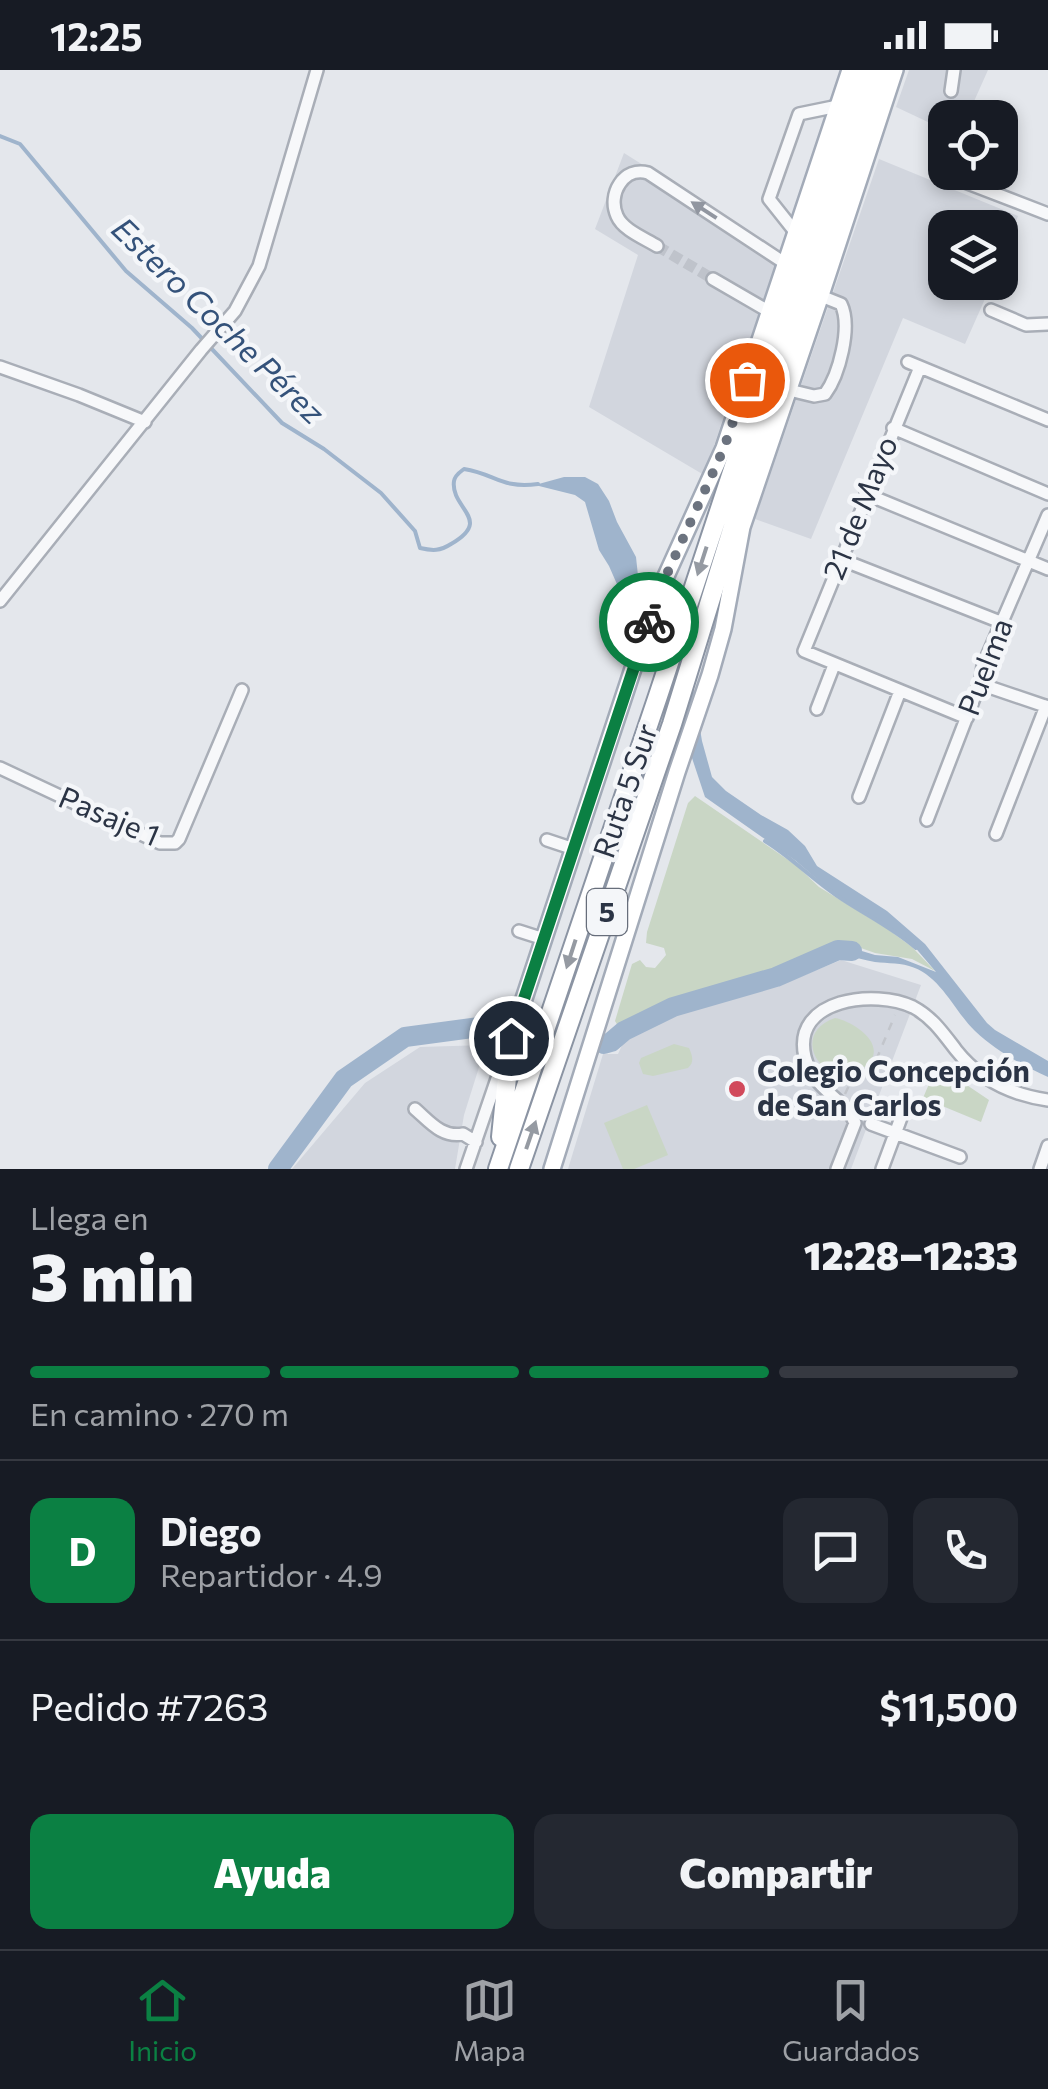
<!DOCTYPE html>
<html lang="es">
<meta charset="utf-8">
<style>
body{margin:0;font-family:Commissioner,sans-serif;background:#242831;color:#f1f3f6;height:100vh;display:flex;flex-direction:column;font-size:38px;white-space:nowrap}
*{box-sizing:border-box;margin:0}
p{font-size:32px;color:#9ea1a6}
.icon{flex:none;width:55px;height:55px;fill:none;stroke:currentColor;stroke-width:2;stroke-linecap:round;stroke-linejoin:round}
.map{position:relative;height:1099px;overflow:hidden}
.panel{display:flex;flex-direction:column;background:#171b24;flex:1}
.panel>*{flex:none}
.buttons{position:absolute;left:928px;top:30px;display:grid;gap:20px}
.buttons a{display:grid;place-items:center;width:90px;height:90px;border-radius:20px;background:#171b24;box-shadow:0 5px 15px #0003;font-size:50px}
.pin{position:absolute;display:grid;place-items:center;width:85px;height:85px;color:#fff;margin:-42px;border:5px solid #fff;border-radius:50%;box-shadow:0 2px 10px #0007}
.courier{position:absolute;display:grid;place-items:center;width:100px;height:100px;margin:-50px;border:8px solid #0b8043;border-radius:50%;background:#fff;color:#222;box-shadow:0 2px 12px #0007}
.headline em{font-style:normal;font-weight:800}
.headline div{display:flex;flex-direction:column-reverse}
.headline{display:flex;align-items:center;justify-content:space-between;height:170px;padding:0 30px}
h1{font-size:65px;font-weight:800;line-height:75px}
.bar{display:grid;grid-template-columns:repeat(4,1fr);gap:15px 10px;align-content:center;height:120px;padding:0 30px}
.bar i{height:12px;border-radius:8px;background:#363941}
.bar .selected{background:#0b8043}
.bar p{grid-column:span 4}
.line{display:flex;align-items:center;gap:25px;padding:0 30px;border-top:2px solid #363941}
.line div{flex:1}
.round{display:grid;place-items:center;flex:none;width:105px;height:105px;border-radius:20px;background:#242831}
.cta{display:flex;gap:20px;margin-top:auto;padding:20px 30px}
.cta a{flex:1;height:115px;border-radius:20px;background:#0b8043;color:#fff;font-size:40px;font-weight:800;line-height:115px;text-align:center}
.cta a+a{background:#242831;color:#f1f3f6}
.status{display:flex;justify-content:space-between;align-items:center;height:70px;padding:0 50px;background:#171b24;direction:ltr}
.status svg{height:28px;fill:currentColor}
.dock{display:flex;justify-content:space-around;align-items:center;height:140px;border-top:2px solid #363941;background:#171b24;font-size:28px;color:#9ea1a6}
.dock a{display:grid;justify-items:center;gap:5px}
.dock .selected{color:#0b8043}
.map>svg:first-child{display:block}
</style>
<div class="status"><b>12:25</b><svg viewBox="0 0 49 12"><path d="M0 12V9h3v3zM5 12V6h3v6zM10 12V3h3v9zM15 12V0h3v12zM26 1h20v11H26zM47 4h2v5h-2z"/></svg></div>
<div class="map">
<svg width="1048" height="1099" viewBox="0 0 1048 1099">
<rect width="100%" height="100%" fill="#e4e7ec"/>
<path fill="#d2d6de" d="M909,0H988L967,47L945,48V60L896,37Z
M624,83L780,181L704,405L589,337L638,185L595,159Z
M879,89L1018,146L1000,194V158H945V212L992,213L965,274L903,248L811,469L755,449Z
M841,890L921,915L851,1099H568L603,984H618L624,971L678,943L783,914Z
M486,975L464,1045L455,1099H292L365,1013L420,977Z"/>
<path fill="#c9d6c5" d="M695,726L797,796L819,817L886,858L912,877L935,901L912,889L875,883L844,872L832,874L771,901L670,930L618,956L615,951L632,894L640,890L646,897L655,898L666,885L664,878L646,873L647,862L688,733Z
M835,948C853,951 890,975 866,996C830,1027 784,966 835,948Z
M674,974L689,978C692,985 695,992 688,998L653,1006L643,1004L639,993L641,988Z
M937,995L989,1030L981,1052L923,1028Z
M647,1035L668,1085L634,1099H623L604,1053Z"/>
<path fill="#9fb4cc" d="M564,407H585L598,414L609,431L617,452L636,487L639,515L651,535L667,573L682,593L693,617L702,671L712,707L726,721L761,745L788,760L805,776L817,796L887,841L925,874L987,953L995,960L1048,991V1007C1022,995 996,981 975,961C954,941 940,904 909,896C897,892 883,894 870,891C856,888 846,883 832,889L830,883L835,878H852L875,885L898,887L936,902L913,875L838,827L796,791L705,727L687,673L685,646L674,617L627,537L609,496L599,480L585,432L575,425L535,415Z"/>
<g fill="none" stroke-linecap="round" stroke-linejoin="round">
<path stroke="#9fb4cc" stroke-width="4" d="M0,66L20,74L126,201L192,258L282,353L324,379L381,423L415,461L420,478C433,481 440,481 451,474C494,449 450,439 454,411C455,405 460,402 464,399C496,404 501,419 538,414
M765,771C791,787 811,808 836,825C862,843 892,857 916,878"/>
<path stroke="#9fb4cc" stroke-width="20" d="M604,974L611,972L624,961L673,937L776,907L838,880L852,881
M278,1099L344,1009L405,967L487,956"/>
<path stroke="#bfc3cb" stroke-width="11" stroke-dasharray="11 5.5" stroke-linecap="butt" d="M657,176L713,209"/>
<defs>
<path id="minor" d="M951,21L954,0
M965,112L1048,144
M796,163L769,129L799,44L838,36
M657,176C644,168 623,160 617,146C607,124 624,96 648,103L786,194
M713,209L770,242
M991,240L1026,255L1048,254
M908,292L1048,350
M0,297L79,325L145,352
M920,297L804,581L967,648
M789,320L814,326L825,324C839,305 852,257 841,234L821,226
M893,358L1048,424
M866,424L1048,499
M840,489L1003,553
M0,531L201,280L235,241L259,196L317,0
M981,610L989,617L1048,637
M817,639L834,595
M0,698L160,773H175L179,769L242,620
M859,727L900,621
M927,750L981,610L983,596L1048,445
M996,764L1046,636
M547,770L574,779
M519,861L544,869
M415,1039C430,1052 442,1068 463,1064L476,1072
M871,1054L960,1087
M466,1099L502,994
M837,1099L855,1053C846,1029 814,1021 805,987C791,928 876,919 913,937C932,947 943,963 956,980C979,1009 1012,1025 1048,1030
M882,1099L902,1045
M1040,1099L1048,1076"/>
<path id="major" d="M511,968L657,526L724,378L850,0
M552,1099L677,702L710,605L723,559L742,457L823,219L895,0"/>
<path id="highway" d="M501,1067L511,968
M498,1099L658,626L865,0
M519,1099L672,654L795,256L882,0"/>
</defs>
<use href="#minor" stroke="#a9aeb7" stroke-width="16"/>
<use href="#major" stroke="#a3abb8" stroke-width="20"/>
<use href="#highway" stroke="#8b94a3" stroke-width="22"/>
<path stroke="#c2c5cb" stroke-width="2.5" stroke-dasharray="8 8" stroke-linecap="butt" d="M830,1008L852,1007
M845,1024L853,1007L869,997L877,988L895,945"/>
<use href="#minor" stroke="#f7f8fa" stroke-width="11"/>
<use href="#major" stroke="#fff" stroke-width="15"/>
<use href="#highway" stroke="#fff" stroke-width="18"/>
</g>
<defs><path id="oneway-solid" d="M-6-.8H1V-3.2L6.5 0L1 3.2V.8H-6Z" transform="scale(2.5)"/></defs>
<use fill="#9196a0" href="#oneway-solid" transform="translate(704 140) rotate(-147)"/>
<g fill="#959aa2">
<use href="#oneway-solid" transform="translate(702 491) rotate(108)"/>
<use href="#oneway-solid" transform="translate(571 884) rotate(108)"/>
<use href="#oneway-solid" transform="translate(531 1065) rotate(-71)"/>
</g>
<g fill="none" stroke-linecap="round" stroke-linejoin="round">
<path stroke="#6c737f" stroke-width="10" stroke-dasharray="0 18" d="M649,552L657,526L724,378L747,310"/>
<path stroke="#0b8043" stroke-width="12" d="M511,968L649,552"/>
</g>
<circle fill="#d1495b" stroke="#f4f6f9" stroke-width="4" cx="737" cy="1019" r="10"/>
<g text-anchor="middle" stroke-width="9" stroke-linejoin="round" paint-order="stroke">
<rect fill="#f4f6f9" stroke="#676e7b" stroke-width="2.5" x="587" y="819" width="40" height="46" rx="8"/>
<g font-size="28" font-weight="bold" fill="#2b3445">
<text x="607" y="852">5</text>
</g>
<g font-size="30" fill="#2b3445" stroke="#f4f6f9">
<text transform="translate(861 438) rotate(-68)" y="10">21 de Mayo</text>
<text transform="translate(986 597) rotate(-69)" y="10">Puelma</text>
<text transform="translate(626 721) rotate(-71)" y="10">Ruta 5 Sur</text>
<text transform="translate(109 747) rotate(23)" y="10">Pasaje 1</text>
</g>
<g font-size="30" font-weight="bold" fill="#2b3445" stroke="#f4f6f9" text-anchor="start">
<text x="757" y="1012">Colegio Concepción<tspan x="757" dy="34">de San Carlos</tspan></text>
</g>
<g font-size="32" font-style="italic" fill="#34527a" stroke="#f4f6f9">
<text transform="translate(218 251) rotate(44)" y="11">Estero Coche Pérez</text>
</g>
</g>
</svg>
<div class="buttons">
<a><svg class="icon" aria-label="locate" viewBox="0 0 24 24"><circle cx="12" cy="12" r="6"/><path d="M12 2v4M12 18v4M2 12h4M18 12h4"/></svg></a>
<a><svg class="icon" aria-label="layers" viewBox="0 0 24 24"><path d="M12 4l9 5-9 5-9-5zM3 14l9 5 9-5"/></svg></a>
</div>
<div class="pin" style="left:747px;top:310px;background:#ea580c"><svg class="icon" aria-label="bag" viewBox="0 0 24 24"><path d="M5 8h14l-1 12H6zM9 8a3 3 0 0 1 6 0"/></svg></div>
<div class="pin" style="left:511px;top:968px;background:#1f2937"><svg class="icon" aria-label="home" viewBox="0 0 24 24"><path d="M3 11l9-7 9 7M6 9v11h12V9"/></svg></div>
<div class="courier" style="left:649px;top:552px"><svg class="icon" aria-label="bike" viewBox="0 0 24 24"><circle cx="6" cy="16" r="4"/><circle cx="18" cy="16" r="4"/><path d="M6 16l4-8h5l3 8M10 8l3 8H6M13 5h3"/></svg></div>
</div>
<section class="panel">
<div class="headline"><div><h1>3 min</h1><p>Llega en</p></div><em>12:28–12:33</em></div>
<div class="bar"><i class="selected"></i><i class="selected"></i><i class="selected"></i><i></i><p>En camino · 270 m</p></div>
<div class="line" style="height:180px"><b class="round" style="background:#0b8043;color:#fff">D</b><div><b>Diego</b><p>Repartidor · 4.9</p></div><a class="round"><svg class="icon" aria-label="chat" viewBox="0 0 24 24"><path d="M4 5h16v11H9l-5 4z"/></svg></a><a class="round"><svg class="icon" aria-label="phone" viewBox="0 0 24 24"><path d="M5 4h4l2 5-3 2q2 4 5 5l2-3 5 2v4C11 20 4 13 5 4z"/></svg></a></div>
<div class="line" style="height:130px"><div>Pedido #7263</div><b>$11,500</b></div>
<div class="cta"><a>Ayuda</a><a>Compartir</a></div>
</section>
<nav class="dock">
<a class="selected"><svg class="icon" aria-label="home" viewBox="0 0 24 24"><path d="M3 11l9-7 9 7M6 9v11h12V9"/></svg>Inicio</a>
<a><svg class="icon" aria-label="map" viewBox="0 0 24 24"><path d="M3 6l6-2 6 2 6-2v14l-6 2-6-2-6 2zM9 4v14M15 6v14"/></svg>Mapa</a>
<a><svg class="icon" aria-label="saved" viewBox="0 0 24 24"><path d="M7 4h10v16l-5-4-5 4z"/></svg>Guardados</a>
</nav>
